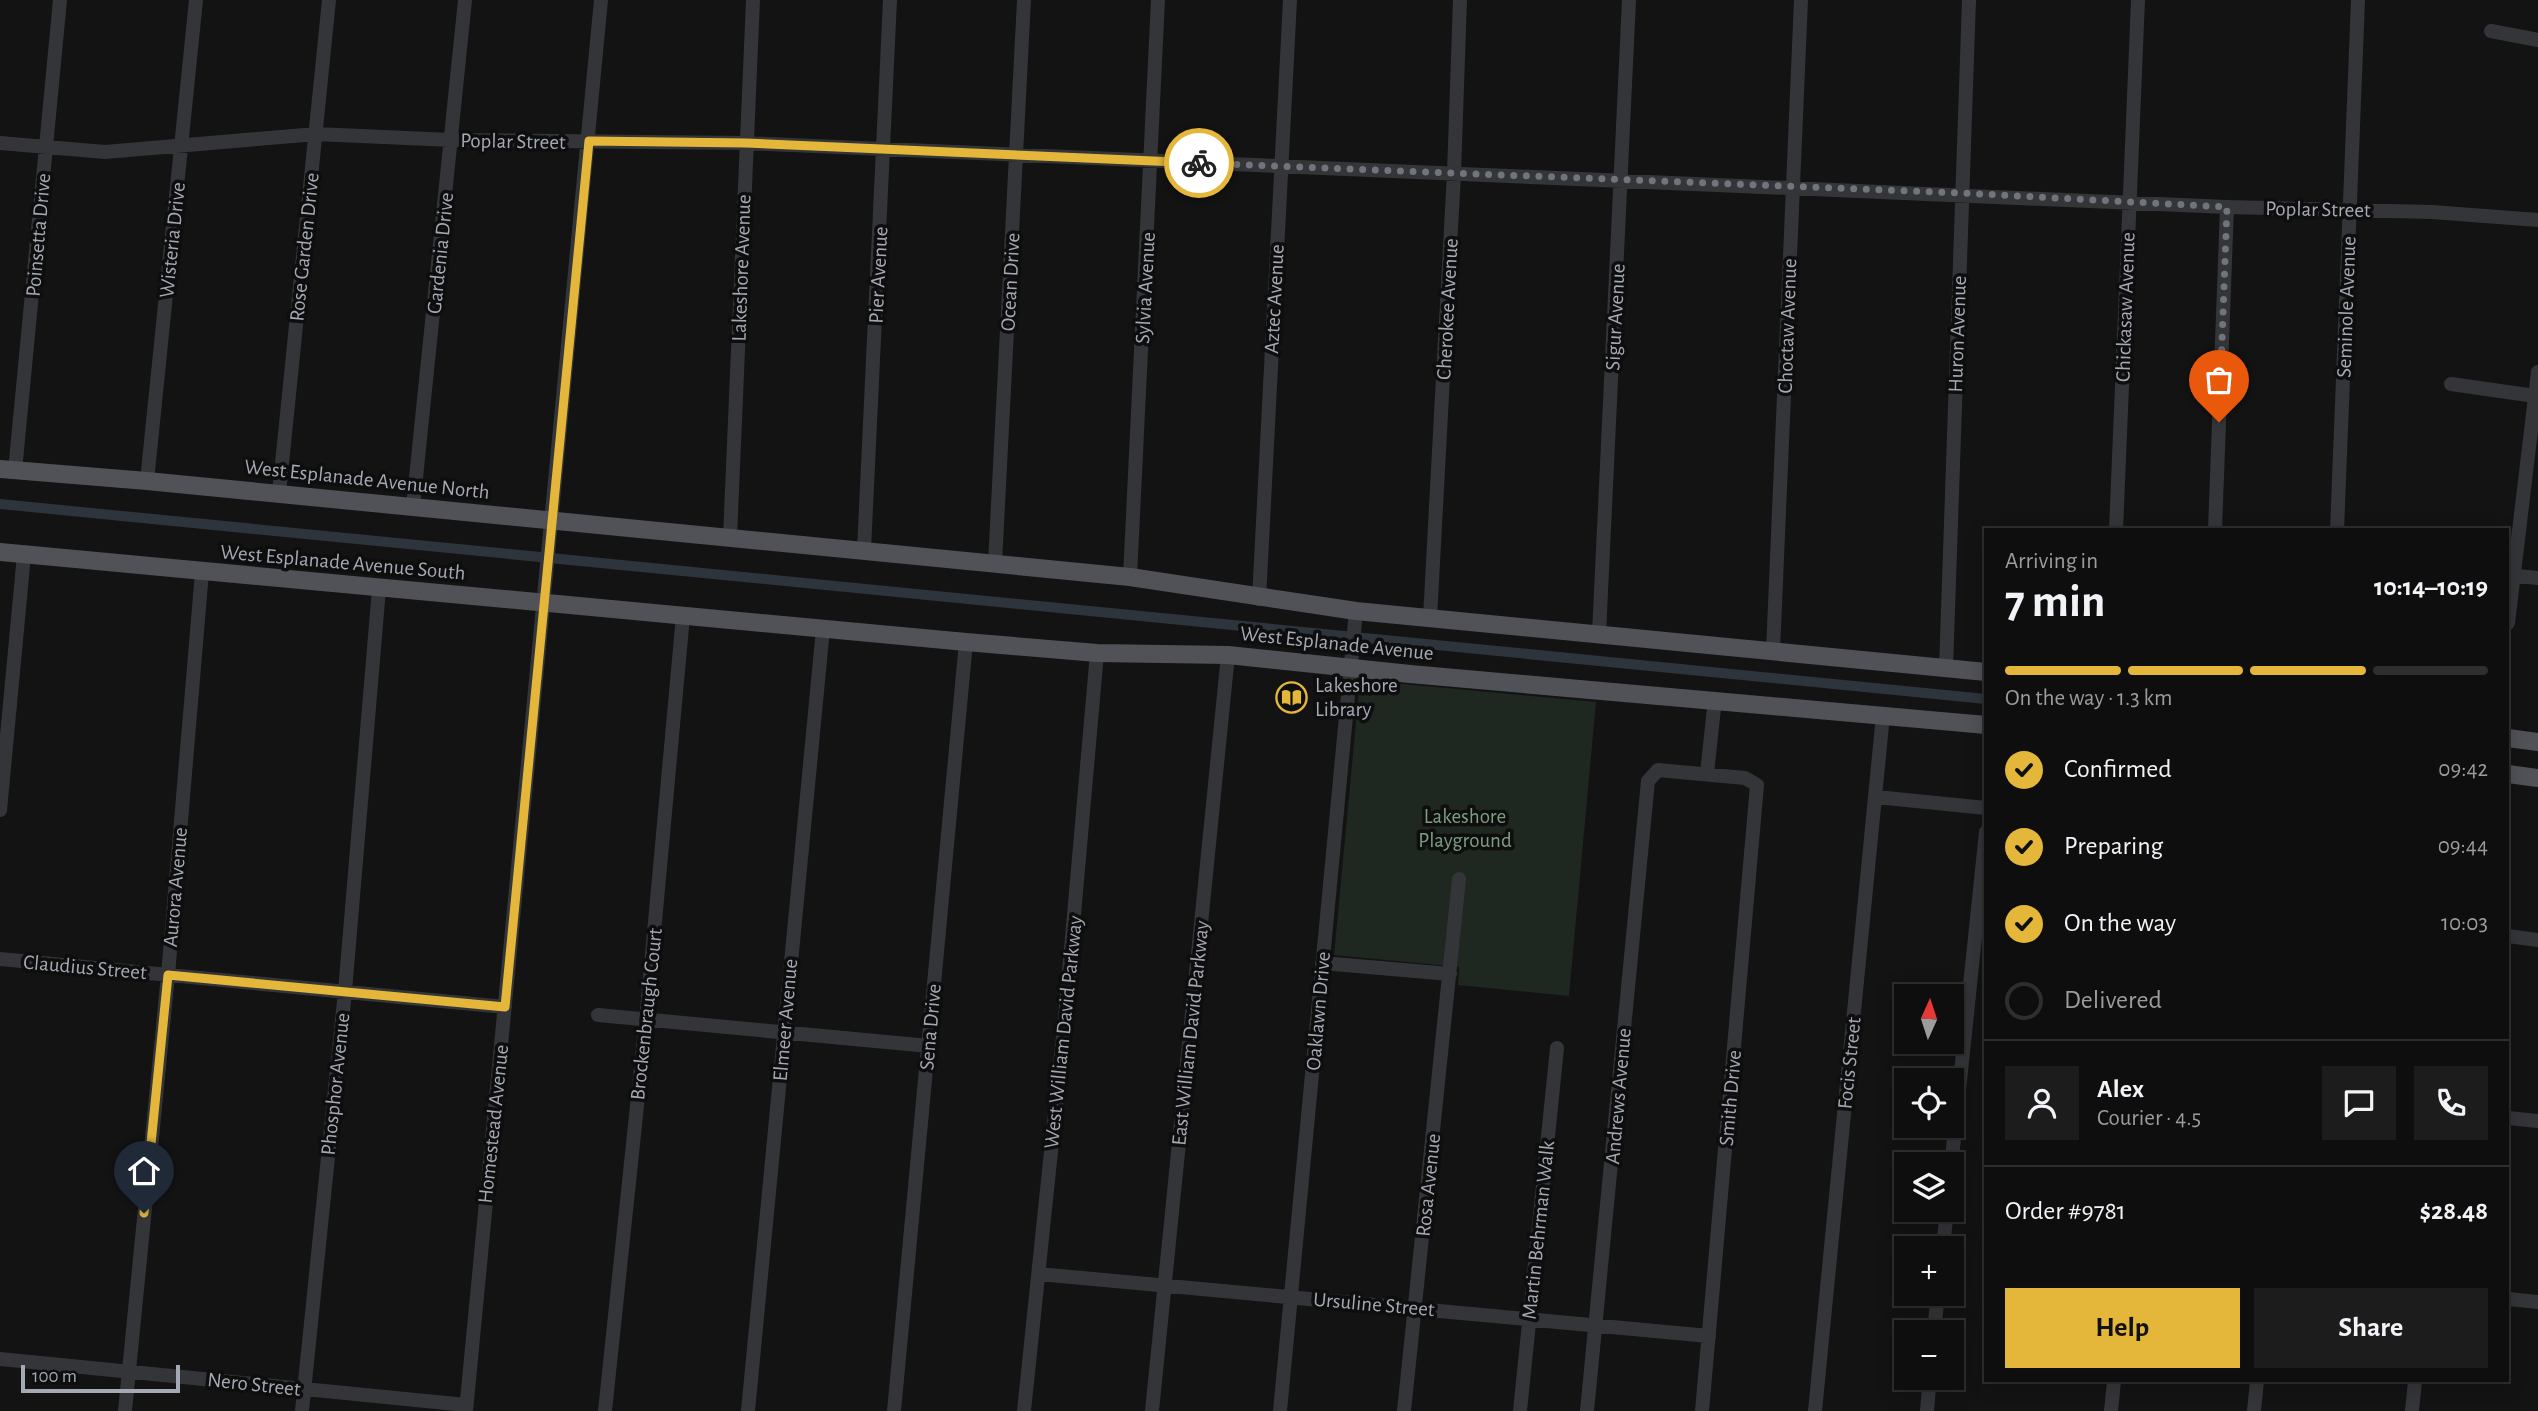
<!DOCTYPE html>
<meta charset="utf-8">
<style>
body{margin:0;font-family:"Alegreya Sans",sans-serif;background:#1c1c1d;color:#f1f3f6;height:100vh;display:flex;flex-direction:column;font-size:26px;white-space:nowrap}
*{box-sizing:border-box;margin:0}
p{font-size:23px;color:#9b9c9e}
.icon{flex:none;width:38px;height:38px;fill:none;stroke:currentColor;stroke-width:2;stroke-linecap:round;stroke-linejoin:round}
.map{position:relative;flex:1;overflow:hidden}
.panel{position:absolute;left:1984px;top:528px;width:525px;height:854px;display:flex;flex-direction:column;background:#0e0e0f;border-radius:0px;box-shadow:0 4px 18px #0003,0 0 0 2px #2e2e2f}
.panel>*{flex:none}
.needle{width:46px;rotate:3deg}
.buttons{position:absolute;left:1894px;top:984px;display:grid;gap:14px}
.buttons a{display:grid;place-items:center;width:70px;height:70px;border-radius:0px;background:#0e0e0f;box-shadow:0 4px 18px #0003,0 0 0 2px #2e2e2f;font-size:35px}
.scale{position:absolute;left:21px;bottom:18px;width:159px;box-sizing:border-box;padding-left:7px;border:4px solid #a5a9b4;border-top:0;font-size:19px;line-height:24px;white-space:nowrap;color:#a5a9b4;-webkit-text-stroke:5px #0e0e0f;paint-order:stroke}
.pin{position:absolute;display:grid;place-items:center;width:60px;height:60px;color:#fff;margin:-72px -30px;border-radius:50% 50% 50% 0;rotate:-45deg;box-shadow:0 0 7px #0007}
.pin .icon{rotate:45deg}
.courier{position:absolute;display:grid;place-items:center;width:70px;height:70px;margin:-35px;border:5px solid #e4b73b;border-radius:50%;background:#fff;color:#222;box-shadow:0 2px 9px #0007}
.head em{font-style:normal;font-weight:700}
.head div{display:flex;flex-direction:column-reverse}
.head{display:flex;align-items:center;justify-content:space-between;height:119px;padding:0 21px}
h1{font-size:46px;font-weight:700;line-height:52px}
.bar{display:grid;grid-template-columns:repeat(4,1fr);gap:10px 7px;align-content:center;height:84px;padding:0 21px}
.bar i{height:9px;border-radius:5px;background:#2e2e2f}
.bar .active{background:#e4b73b}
.bar p{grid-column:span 4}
.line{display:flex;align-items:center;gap:18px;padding:0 21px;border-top:2px solid #2e2e2f}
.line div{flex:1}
.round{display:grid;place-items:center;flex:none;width:74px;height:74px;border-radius:0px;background:#1c1c1d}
ol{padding:0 21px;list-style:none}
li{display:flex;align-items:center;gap:21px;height:77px}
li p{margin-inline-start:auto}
li .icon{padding:7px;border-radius:50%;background:#e4b73b;color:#111;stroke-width:4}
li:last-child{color:#9b9c9e}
li i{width:38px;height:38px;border:4px solid #2e2e2f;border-radius:50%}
.cta{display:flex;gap:14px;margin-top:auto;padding:14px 21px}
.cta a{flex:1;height:80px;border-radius:0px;background:#e4b73b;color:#111;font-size:28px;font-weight:700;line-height:80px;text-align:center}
.cta a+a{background:#1c1c1d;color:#f1f3f6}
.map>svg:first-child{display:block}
</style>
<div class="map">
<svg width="2538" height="1411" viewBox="0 0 2538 1411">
<rect width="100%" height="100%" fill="#131314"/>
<path fill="#1f2721" d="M1360,680L1596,702L1569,996L1458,985L1459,967L1334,955Z"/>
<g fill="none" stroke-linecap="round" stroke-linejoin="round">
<path stroke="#2d343c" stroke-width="10" d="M0,504L1986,699"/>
<path stroke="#343539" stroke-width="14" d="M2491,31L2538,40
M0,143L105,152L316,134L451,140L746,143L2227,207L2432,212L2538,220
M2451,384L2535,396
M15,471L60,0
M147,481L196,0
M279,493L329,0
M413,507L465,0
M2116,530L2138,0
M2215,530L2227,207
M2337,530L2358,0
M730,537L753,0
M864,550L890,0
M995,563L1024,0
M2508,575L2538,578
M1130,577L1158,0
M1259,599L1290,0
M1430,618L1454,173L1460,0
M2508,623L2538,372
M1599,634L1629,0
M1773,651L1801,0
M1946,668L1969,0
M1707,773L1715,699
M1876,797L1986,808
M0,810L24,555
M2508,936L2538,940
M0,959L505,1007
M1322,963L1450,974
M598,1015L929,1046
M2508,1118L2538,1121
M1951,1167L1986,832
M1943,1248L1947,1209
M1039,1274L1709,1336
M2508,1299L2538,1302
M1934,1332L1938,1293
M0,1359L466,1405
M125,1411L168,975L202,572
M302,1411L345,991L379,589
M466,1411L601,0
M605,1411L646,1020L683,616
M748,1411L823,629
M894,1411L966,642
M1024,1411L1065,1017L1097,653
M1152,1411L1228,655
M1280,1411L1356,611
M1404,1411L1459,879
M1520,1411L1557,1048
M1587,1411L1648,781L1658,770L1745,778L1757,785L1702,1411
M1815,1411L1883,715
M1927,1411L1930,1377
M2111,1411L2114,1381
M2254,1411L2257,1381
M2412,1411L2415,1381"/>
<path stroke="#505258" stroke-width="18" d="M0,469L147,481L1130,577L1356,611L1986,672
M0,552L966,642L1097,653L1228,655L1410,674L1986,725
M2508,738L2538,742
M2508,774L2538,778"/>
</g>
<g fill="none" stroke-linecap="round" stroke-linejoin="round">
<path stroke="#72747c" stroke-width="7" stroke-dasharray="0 12.6" d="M1199,163L1962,193L2227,207L2219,422"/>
<path stroke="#e4b73b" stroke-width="9" d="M144,1213L168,975L505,1007L589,141L746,143L1199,163"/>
</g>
<defs>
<symbol id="library-ring" viewBox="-11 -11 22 22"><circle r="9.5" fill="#0e0e0f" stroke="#e4b73b" stroke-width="1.5"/><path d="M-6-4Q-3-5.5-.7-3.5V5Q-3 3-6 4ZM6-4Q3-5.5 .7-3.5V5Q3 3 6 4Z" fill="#e4b73b"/></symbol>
</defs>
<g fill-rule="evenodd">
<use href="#library-ring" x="1274" y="680" width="35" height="35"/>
</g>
<g text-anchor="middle" stroke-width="7" stroke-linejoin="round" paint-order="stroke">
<g font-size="21" fill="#a5a9b4" stroke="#0e0e0f">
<text transform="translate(513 141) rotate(1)" y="7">Poplar Street</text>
<text transform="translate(2318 209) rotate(1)" y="7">Poplar Street</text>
<text transform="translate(38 235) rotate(-85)" y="7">Poinsetta Drive</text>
<text transform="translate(172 240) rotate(-84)" y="7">Wisteria Drive</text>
<text transform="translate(304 247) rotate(-84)" y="7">Rose Garden Drive</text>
<text transform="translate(440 253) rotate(-84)" y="7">Gardenia Drive</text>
<text transform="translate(741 268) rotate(-88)" y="7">Lakeshore Avenue</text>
<text transform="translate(878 275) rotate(-87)" y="7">Pier Avenue</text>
<text transform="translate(1010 282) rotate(-87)" y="7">Ocean Drive</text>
<text transform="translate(1145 288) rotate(-87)" y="7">Sylvia Avenue</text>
<text transform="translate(1274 299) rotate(-87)" y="7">Aztec Avenue</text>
<text transform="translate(2125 307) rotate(-88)" y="7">Chickasaw Avenue</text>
<text transform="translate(2346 307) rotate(-88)" y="7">Seminole Avenue</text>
<text transform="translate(1447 309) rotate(-87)" y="7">Cherokee Avenue</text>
<text transform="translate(1615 317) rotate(-87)" y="7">Sigur Avenue</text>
<text transform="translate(1787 326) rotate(-88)" y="7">Choctaw Avenue</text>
<text transform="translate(1957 334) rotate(-88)" y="7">Huron Avenue</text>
<text transform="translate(367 479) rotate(6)" y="7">West Esplanade Avenue North</text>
<text transform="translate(343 562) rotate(5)" y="7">West Esplanade Avenue South</text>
<text transform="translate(1337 643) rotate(6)" y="7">West Esplanade Avenue</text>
<text transform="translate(175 887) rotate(-85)" y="7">Aurora Avenue</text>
<text transform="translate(85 967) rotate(5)" y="7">Claudius Street</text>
<text transform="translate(1318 1011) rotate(-85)" y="7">Oaklawn Drive</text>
<text transform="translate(646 1014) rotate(-84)" y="7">Brockenbraugh Court</text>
<text transform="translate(785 1020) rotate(-85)" y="7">Elmeer Avenue</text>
<text transform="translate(930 1027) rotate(-85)" y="7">Sena Drive</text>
<text transform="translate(1063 1032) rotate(-84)" y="7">West William David Parkway</text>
<text transform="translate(1190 1033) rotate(-84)" y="7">East William David Parkway</text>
<text transform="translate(1849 1063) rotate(-84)" y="7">Focis Street</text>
<text transform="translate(335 1084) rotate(-84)" y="7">Phosphor Avenue</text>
<text transform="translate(1618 1096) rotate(-85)" y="7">Andrews Avenue</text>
<text transform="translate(1730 1098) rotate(-85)" y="7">Smith Drive</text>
<text transform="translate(493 1124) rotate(-84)" y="7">Homestead Avenue</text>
<text transform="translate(1428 1185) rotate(-84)" y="7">Rosa Avenue</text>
<text transform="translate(1538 1230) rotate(-84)" y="7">Martin Behrman Walk</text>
<text transform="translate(1374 1304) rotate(5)" y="7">Ursuline Street</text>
<text transform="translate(254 1384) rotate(6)" y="7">Nero Street</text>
</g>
<g font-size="21" fill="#a5a9b4" stroke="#0e0e0f" text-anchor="start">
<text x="1315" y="692">Lakeshore<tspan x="1315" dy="24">Library</tspan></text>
</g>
<g font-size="21" fill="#7e9e82" stroke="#0e0e0f">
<text x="1465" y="823">Lakeshore<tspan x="1465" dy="24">Playground</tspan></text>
</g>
</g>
</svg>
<div class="buttons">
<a><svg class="needle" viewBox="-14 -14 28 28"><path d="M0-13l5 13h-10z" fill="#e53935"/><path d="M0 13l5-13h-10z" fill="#9b9c9e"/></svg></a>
<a><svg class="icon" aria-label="locate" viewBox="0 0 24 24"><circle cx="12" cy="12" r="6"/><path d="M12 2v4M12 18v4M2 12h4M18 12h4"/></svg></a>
<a><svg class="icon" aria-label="layers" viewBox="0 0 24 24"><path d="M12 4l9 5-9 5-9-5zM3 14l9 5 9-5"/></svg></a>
<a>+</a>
<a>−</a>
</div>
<div class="scale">100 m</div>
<div class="pin" style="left:2219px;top:422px;background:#ea580c"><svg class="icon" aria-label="bag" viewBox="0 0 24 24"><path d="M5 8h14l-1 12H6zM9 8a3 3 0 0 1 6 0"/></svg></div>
<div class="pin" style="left:144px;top:1213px;background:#1f2937"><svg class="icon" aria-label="home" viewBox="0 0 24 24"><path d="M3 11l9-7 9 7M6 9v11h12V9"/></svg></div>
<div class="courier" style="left:1199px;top:163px"><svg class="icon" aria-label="bike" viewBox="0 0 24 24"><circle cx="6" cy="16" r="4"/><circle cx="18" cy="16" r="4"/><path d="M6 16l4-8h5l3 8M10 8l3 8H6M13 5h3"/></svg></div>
<section class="panel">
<div class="head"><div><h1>7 min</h1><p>Arriving in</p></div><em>10:14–10:19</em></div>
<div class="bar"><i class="active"></i><i class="active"></i><i class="active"></i><i></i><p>On the way · 1.3 km</p></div>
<ol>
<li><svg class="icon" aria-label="check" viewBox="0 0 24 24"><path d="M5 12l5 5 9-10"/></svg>Confirmed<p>09:42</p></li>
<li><svg class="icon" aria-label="check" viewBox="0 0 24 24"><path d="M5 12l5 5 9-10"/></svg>Preparing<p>09:44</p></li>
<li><svg class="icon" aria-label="check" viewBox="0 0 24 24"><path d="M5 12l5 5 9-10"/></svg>On the way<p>10:03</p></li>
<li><i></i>Delivered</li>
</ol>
<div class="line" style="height:126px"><a class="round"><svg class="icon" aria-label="person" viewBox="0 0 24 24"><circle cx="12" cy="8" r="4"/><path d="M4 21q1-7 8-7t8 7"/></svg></a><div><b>Alex</b><p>Courier · 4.5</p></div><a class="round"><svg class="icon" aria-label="chat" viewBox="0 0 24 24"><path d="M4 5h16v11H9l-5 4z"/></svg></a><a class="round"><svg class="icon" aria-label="phone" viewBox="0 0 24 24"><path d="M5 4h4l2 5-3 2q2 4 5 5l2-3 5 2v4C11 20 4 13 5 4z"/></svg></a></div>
<div class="line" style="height:91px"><div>Order #9781</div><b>$28.48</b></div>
<div class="cta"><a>Help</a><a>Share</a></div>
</section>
</div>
